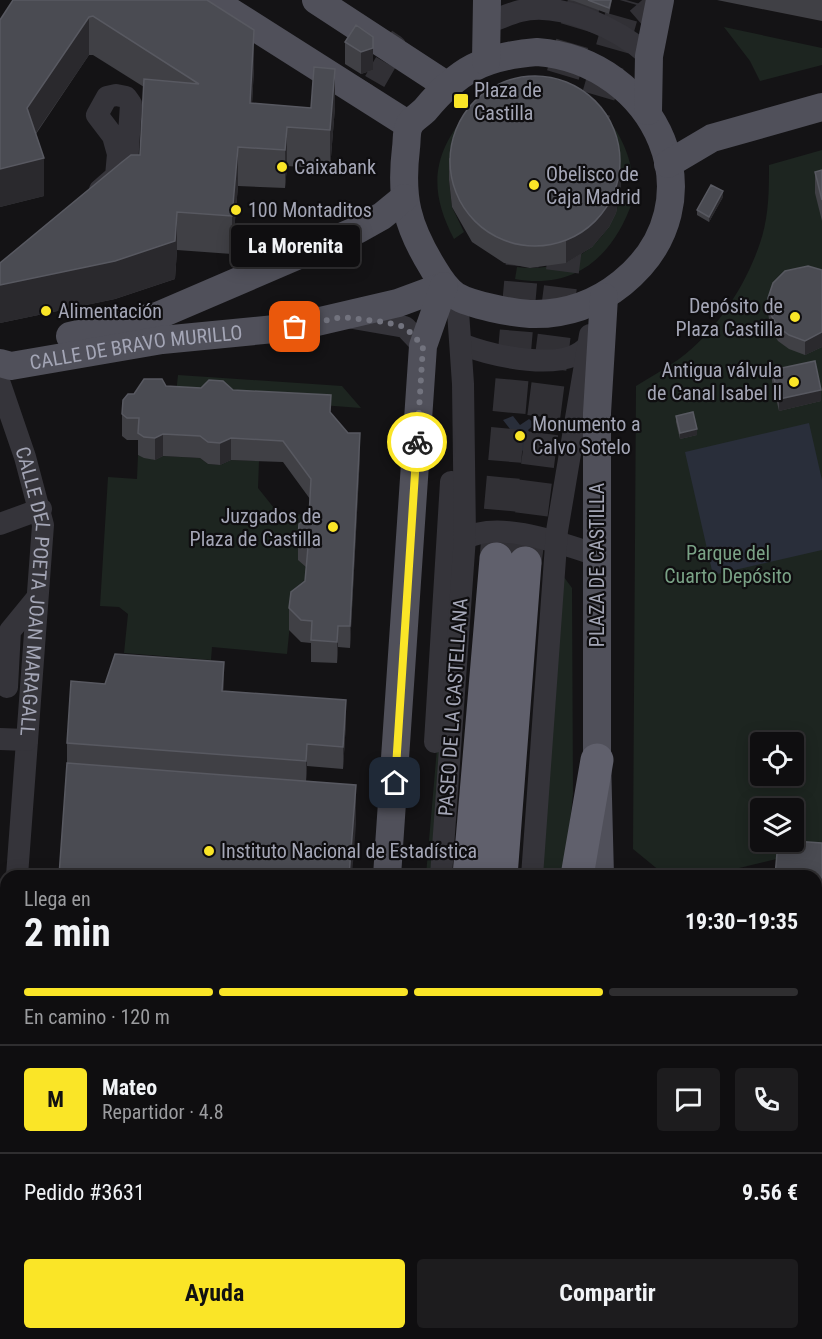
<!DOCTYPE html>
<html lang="es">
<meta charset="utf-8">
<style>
body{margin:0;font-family:"Roboto Condensed",sans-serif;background:#1d1c1e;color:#f1f3f6;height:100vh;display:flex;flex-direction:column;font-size:22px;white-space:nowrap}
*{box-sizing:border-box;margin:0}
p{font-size:20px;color:#9b9c9f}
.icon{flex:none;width:33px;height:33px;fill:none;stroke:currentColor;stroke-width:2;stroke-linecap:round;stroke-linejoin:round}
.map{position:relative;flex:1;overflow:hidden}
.panel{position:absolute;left:0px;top:870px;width:822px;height:470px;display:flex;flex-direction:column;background:#0f0e10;border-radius:18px 18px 0 0;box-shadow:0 3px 15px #0003,0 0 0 2px #2f2e30}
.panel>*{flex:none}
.controls{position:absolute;left:750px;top:732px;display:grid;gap:12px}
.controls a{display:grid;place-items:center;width:54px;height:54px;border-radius:6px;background:#0f0e10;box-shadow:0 3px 15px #0003,0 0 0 2px #2f2e30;font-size:30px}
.pin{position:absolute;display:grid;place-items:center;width:51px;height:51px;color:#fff;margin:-26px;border-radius:12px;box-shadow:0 3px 9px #0006}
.courier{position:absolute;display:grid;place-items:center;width:60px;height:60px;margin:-30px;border:4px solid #fae527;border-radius:50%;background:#fff;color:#222;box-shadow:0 2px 8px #0007}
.bubble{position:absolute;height:42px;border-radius:6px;background:#0f0e10;box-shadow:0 3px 15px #0003,0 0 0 2px #2f2e30;font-size:20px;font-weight:700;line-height:42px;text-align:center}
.head em{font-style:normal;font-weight:700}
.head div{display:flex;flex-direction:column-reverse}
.head{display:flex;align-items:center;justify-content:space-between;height:102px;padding:0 24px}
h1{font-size:39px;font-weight:700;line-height:45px}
.bar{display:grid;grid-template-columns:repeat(4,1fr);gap:9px 6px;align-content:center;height:72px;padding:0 24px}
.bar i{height:8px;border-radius:4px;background:#2f2e30}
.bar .current{background:#fae527}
.bar p{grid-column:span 4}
.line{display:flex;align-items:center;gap:15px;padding:0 24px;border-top:2px solid #2f2e30}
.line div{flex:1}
.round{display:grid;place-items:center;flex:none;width:63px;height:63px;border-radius:6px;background:#1d1c1e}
.button{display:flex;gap:12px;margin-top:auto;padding:12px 24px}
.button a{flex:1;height:69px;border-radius:6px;background:#fae527;color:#111;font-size:24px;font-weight:700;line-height:69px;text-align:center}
.button a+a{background:#1d1c1e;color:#f1f3f6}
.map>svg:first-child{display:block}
</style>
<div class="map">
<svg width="822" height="1339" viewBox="0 0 822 1339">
<rect width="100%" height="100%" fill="#141315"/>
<path fill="#1d2520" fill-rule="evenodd" d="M724,27L822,48V65L760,81L750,61Z
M599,108C618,130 628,148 633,177L449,180L452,207L464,232L454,239C427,188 433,151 471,109Z
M822,150V848L706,876H666L633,849L636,386C650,377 665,369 679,359C716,332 746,285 760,243C769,217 769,191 769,165ZM760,742H794V776H760ZM760,808H794V842H760Z
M620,199L633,200C614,255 577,290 515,279L517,267C567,273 607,248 620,199Z
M178,375L342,386L361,408L176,394Z
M138,455L155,460L163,456L200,458L208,464L220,465L231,460L259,461L258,488L278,513L311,515L305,603L291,614L287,654L212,647L211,660L124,653L128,614L119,607L100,606L108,477L137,479Z
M561,573L572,588L573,794L564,876H538Z
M449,610L433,876L426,875Z"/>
<path fill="#292e3a" d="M513,416L520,425L529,419L535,424L528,430L536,442L534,452L501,448L502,436L510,429L503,420Z
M809,423L822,480V550L713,575L685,452Z"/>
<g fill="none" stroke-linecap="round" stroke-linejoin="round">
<path stroke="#313035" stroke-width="22" stroke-dasharray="22 11" stroke-linecap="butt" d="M637,19L659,0
M352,86L367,95L395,46L386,40"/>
<path stroke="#313035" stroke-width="33" stroke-dasharray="33 16" stroke-linecap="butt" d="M549,122L585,0
M585,143L626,0
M496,559L526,222
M525,563L569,220"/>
<g stroke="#35343a" stroke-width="22">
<path d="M485,24C496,20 508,14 520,11C561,1 619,29 649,56"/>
<path d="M100,190L116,176L118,154L113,136L97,115L107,97L116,95L126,97L131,104L126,180L120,186"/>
<path d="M353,318L405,327L423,346"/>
<path d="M461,344C490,355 567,375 589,344"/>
<path id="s1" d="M0,384L25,457L43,525L17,876"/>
<path d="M0,524L41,509"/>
<path d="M465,539C497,519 563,544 597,555"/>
<path d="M7,687L10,631L37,598"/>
<path d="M0,739L27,740"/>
<path d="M435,742L451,482"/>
<path d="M441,876L465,537L463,384L457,297"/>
<path d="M532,876L557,531L590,335"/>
<path d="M816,1007H822"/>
<path d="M0,1102L6,1019"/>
<path d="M511,1334L514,1339"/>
<path d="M409,1339V1334"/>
</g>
<g stroke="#50505a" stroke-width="28">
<path d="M212,0L409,125"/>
<path d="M316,0L446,85"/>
<path d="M537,52C656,61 722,202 622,283C596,304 564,315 530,314C512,313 471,305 456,296C445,289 439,278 433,268C407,226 400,198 406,148C407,142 406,132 409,126C411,120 420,115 425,110C458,70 484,56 537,52Z"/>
<path d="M486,61L487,0"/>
<path d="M648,111L649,56L660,0"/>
<path d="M668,164L712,138L822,107"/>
<path d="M70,336L157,316L357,230L382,216L404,198"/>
<path id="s2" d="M0,363L11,366L162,340L295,327L398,303L444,286"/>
<path d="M387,876L423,346L444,286"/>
<path d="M600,876L597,760V413L604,297"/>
<path d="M356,1339V1334"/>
<path d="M579,1339V1334"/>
</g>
<path stroke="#60606c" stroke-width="33" d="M469,876L496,559
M501,876L525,563
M577,876L597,760
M434,1339V1334
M468,1339V1334"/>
</g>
<path fill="#404045" d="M207,0L254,68L252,103L311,108L335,107L330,169L287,166L285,188L238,186L232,254L177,250L175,279L115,299L0,323V263L140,155L144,87L93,55H89L36,134L44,196L0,207V20Z
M569,0H612L609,14L574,1Z
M717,0H822V21Z
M345,42L373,59V70L361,74L345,64Z
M449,158L621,188L616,213L609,227L592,247L566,263L530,268L504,263L472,242L452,207L449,180Z
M822,170V221L815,193V172Z
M723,197L709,222L697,215V210Z
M822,270V347L805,355L789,349L778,341L771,330L768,313V298Z
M772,370L821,401L779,411L772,381Z
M166,386L233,390L331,413L360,455L350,648L338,647L337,663L311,662V643L301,642L289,630V608L305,581L306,567L298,560V538L309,517L310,499L283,462L231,460L220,465L208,464L200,458L163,456L155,460L144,458L138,455V440H127L122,436V414L134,394Z
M676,416L697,435L680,439L676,422Z
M105,684H224L223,691L346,722L343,769L307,766L306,781L356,825L67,765V743Z
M822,843V973H816V876Z
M15,1334H130V1339H15Z
M218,1334H327V1339H218Z"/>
<path fill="#2a292d" d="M89,17V55L27,146V108Z
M254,30V68L250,141V103Z
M373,37V70L361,74V52Z
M335,69V107L330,169V130Z
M287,127V166L285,188V150Z
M238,147V186L232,254V216Z
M44,158V196L0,207V169Z
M621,166V188L616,213L609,227L592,247L566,263V241Z
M723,191V197L709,222V217Z
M177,212V250L175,279L115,299L0,323V285Z
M822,332V347L805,355V341Z
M821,390V401L779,411V399Z
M697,429V435L680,439V433Z
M360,433V455L350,648V626Z
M163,434V456L155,460V438Z
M231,438V460L220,465V443Z
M338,626V647L337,663V642Z
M224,662V684L222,713V691Z
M346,700V722L343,769V747Z
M307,744V766L306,783V761Z
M356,785V825L352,876H349Z
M323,1334H327V1339H316Z"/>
<path fill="#4a4b52" stroke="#585961" stroke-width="1.5" d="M13,0H207L254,30L250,103L311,108L314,67L335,69L330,130L287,127L285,150L238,147L232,216L177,212L175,241L115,261L0,285V263L122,162L131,155H140L144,79L199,84L93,16L89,17L27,108L44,158L0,169V20Z
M588,0H611L609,8Z
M356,25L373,37V48L361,52L345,42Z
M450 161a85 85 0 1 1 170 0a85 85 0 1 1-170 0Z
M822,170V200L815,172Z
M711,185L723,191L709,217L697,210Z
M808,266L822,270V332L805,341L789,335L778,327L771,315L768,298L773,283L785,271Z
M815,361L821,390L779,399L772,370Z
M144,379H162L166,386L201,388L209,380L223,381L233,390L331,395L330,412L348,433H360L350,626H338L337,642L311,640L312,621L301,620L289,608L291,592L305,581L308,547L298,538L299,524L309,517L311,479L283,441L231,438L220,443L208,442L200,436L163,434L155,438L144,437L138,433L139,418H127L122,414L123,400L128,394H134Z
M693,412L697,429L680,433L676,416Z
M115,654L224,662L222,691L346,700L343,747L307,744L306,761L67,743L71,681L105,684Z
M67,763L356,785L349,876H59Z
M794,841L822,843V933H816V876H775L778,842Z
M635,872L686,876H635Z
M816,1012H822V1339H612V1334H816Z
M54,1334H128V1338Z
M227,1334H323L316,1339H232Z"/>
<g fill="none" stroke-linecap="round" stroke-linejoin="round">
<path stroke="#72737e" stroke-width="6" stroke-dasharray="0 10.8" d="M295,327L342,317L385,322L405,327L423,346L417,442"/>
<path stroke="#fae527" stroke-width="8" d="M395,783L417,442"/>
</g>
<g fill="#fae527" stroke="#0f0e10" stroke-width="2">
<rect x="453" y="93" width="16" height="16" rx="3"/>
<circle cx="282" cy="167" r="6"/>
<circle cx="534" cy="185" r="6"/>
<circle cx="236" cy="210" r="6"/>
<circle cx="46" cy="311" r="6"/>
<circle cx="795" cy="317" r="6"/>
<circle cx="794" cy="382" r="6"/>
<circle cx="520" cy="436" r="6"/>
<circle cx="333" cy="527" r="6"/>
<circle cx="209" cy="851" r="6"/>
</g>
<g text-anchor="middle" stroke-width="4.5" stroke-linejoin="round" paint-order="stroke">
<g font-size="20" fill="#a4a6b6" stroke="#0f0e10" text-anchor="start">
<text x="474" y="97">Plaza de<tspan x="474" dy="23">Castilla</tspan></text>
<text x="294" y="174">Caixabank</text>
<text x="546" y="181">Obelisco de<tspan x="546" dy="23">Caja Madrid</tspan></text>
<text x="248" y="217">100 Montaditos</text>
<text x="783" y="313" text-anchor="end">Depósito de<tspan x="783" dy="23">Plaza Castilla</tspan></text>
<text x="58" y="318">Alimentación</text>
<text x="782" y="377" text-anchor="end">Antigua válvula<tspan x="782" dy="23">de Canal Isabel Il</tspan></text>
<text x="532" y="431">Monumento a<tspan x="532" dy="23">Calvo Sotelo</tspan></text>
<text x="321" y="523" text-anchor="end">Juzgados de<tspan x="321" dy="23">Plaza de Castilla</tspan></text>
<text x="221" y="858">Instituto Nacional de Estadística</text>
</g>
<g font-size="20" fill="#a4a6b6" stroke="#0f0e10">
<text dy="7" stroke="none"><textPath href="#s2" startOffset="138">CALLE DE BRAVO MURILLO</textPath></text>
<text transform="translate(597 565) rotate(-90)" y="7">PLAZA DE CASTILLA</text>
<text dy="7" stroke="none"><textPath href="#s1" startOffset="213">CALLE DEL POETA JOAN MARAGALL</textPath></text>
<text transform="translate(453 707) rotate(-86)" y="7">PASEO DE LA CASTELLANA</text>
</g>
<g font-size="20" fill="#7aa286" stroke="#0f0e10">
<text x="728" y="560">Parque del<tspan x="728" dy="23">Cuarto Depósito</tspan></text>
</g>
</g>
</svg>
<div class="controls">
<a><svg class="icon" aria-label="locate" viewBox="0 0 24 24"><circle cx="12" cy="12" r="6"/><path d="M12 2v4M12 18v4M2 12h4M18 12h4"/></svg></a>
<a><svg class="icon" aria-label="layers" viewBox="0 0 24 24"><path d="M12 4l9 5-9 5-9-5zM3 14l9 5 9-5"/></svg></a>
</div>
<div class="pin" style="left:295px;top:327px;background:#ea580c"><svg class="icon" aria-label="bag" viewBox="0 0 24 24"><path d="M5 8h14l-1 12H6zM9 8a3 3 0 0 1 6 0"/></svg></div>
<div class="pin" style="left:395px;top:783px;background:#1f2937"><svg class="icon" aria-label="home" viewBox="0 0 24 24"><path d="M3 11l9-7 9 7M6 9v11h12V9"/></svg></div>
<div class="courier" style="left:417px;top:442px"><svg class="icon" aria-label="bike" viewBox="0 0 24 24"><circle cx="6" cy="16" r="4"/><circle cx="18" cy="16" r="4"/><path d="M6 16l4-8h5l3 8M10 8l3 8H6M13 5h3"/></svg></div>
<div class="bubble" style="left:231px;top:225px;width:129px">La Morenita</div>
<section class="panel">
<div class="head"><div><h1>2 min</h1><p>Llega en</p></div><em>19:30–19:35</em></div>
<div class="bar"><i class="current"></i><i class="current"></i><i class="current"></i><i></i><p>En camino · 120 m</p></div>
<div class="line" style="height:108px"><b class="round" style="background:#fae527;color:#111">M</b><div><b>Mateo</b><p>Repartidor · 4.8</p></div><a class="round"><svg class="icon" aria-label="chat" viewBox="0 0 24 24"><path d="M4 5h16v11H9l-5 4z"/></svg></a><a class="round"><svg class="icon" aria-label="phone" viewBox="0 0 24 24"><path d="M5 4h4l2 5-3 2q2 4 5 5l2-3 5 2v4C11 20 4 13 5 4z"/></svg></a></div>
<div class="line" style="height:78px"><div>Pedido #3631</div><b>9.56 €</b></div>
<div class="button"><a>Ayuda</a><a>Compartir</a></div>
</section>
</div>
